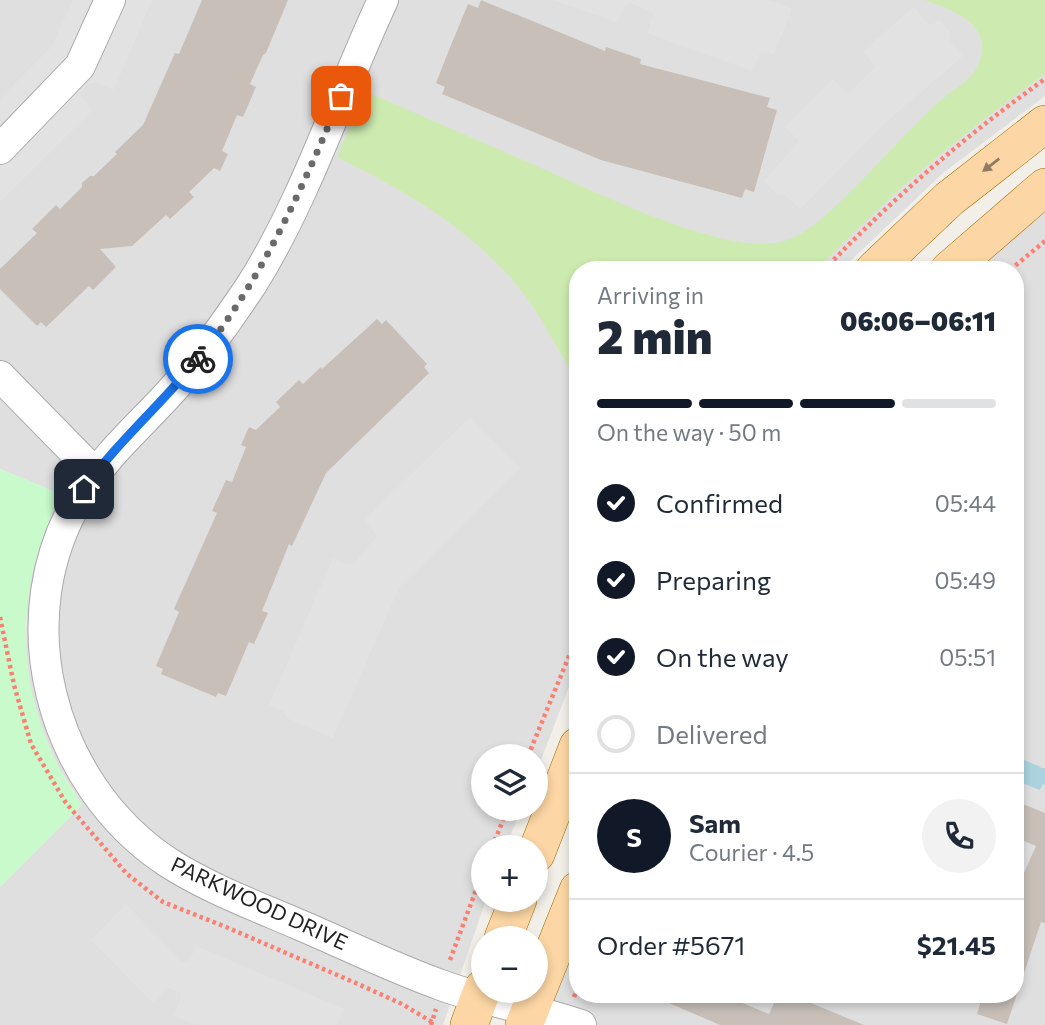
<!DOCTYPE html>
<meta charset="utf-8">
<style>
body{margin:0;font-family:Commissioner,sans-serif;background:#f2f2f3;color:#1f2937;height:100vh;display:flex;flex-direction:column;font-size:26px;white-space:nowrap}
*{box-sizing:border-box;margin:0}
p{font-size:23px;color:#747a83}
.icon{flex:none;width:38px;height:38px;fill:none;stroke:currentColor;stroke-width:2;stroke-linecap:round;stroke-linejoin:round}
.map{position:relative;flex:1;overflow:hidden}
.panel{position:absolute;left:569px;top:261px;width:455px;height:742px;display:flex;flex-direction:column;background:#fff;border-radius:28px;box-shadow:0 4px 10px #0003}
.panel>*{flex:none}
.controls{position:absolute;left:471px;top:744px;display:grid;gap:14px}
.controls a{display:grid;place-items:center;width:77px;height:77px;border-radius:50%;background:#fff;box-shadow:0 4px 10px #0003;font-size:35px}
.pin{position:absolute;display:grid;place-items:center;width:60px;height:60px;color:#fff;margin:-30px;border-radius:14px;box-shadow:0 4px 10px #0006}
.courier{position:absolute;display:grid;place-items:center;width:70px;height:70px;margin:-35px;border:5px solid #1a73e8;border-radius:50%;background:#fff;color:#222;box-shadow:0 2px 9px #0007}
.summary em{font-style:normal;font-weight:800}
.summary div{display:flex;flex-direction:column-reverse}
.summary{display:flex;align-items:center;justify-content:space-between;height:119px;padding:0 28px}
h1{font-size:46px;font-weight:800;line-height:52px}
.bar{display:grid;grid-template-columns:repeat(4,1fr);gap:10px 7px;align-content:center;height:84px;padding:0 28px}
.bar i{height:9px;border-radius:5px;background:#e0e1e3}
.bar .selected{background:#111827}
.bar p{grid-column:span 4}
.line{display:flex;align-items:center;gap:18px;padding:0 28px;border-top:2px solid #e0e1e3}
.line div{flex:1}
.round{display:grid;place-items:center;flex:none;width:74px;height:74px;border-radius:37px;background:#f2f2f3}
ol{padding:0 28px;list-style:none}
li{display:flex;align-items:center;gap:21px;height:77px}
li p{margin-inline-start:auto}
li .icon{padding:7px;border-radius:50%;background:#111827;color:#fff;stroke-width:4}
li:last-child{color:#747a83}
li i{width:38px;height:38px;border:4px solid #e0e1e3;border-radius:50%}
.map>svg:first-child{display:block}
</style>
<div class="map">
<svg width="1045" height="1025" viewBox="0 0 1045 1025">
<rect width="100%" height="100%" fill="#f2efe9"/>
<path fill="#e0dfdf" d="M0,0H1045V96L943,173L842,269L578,270L577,666L536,773V756H483V808L521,809L506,847H483V900H486L443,1025H0V887L82,805L58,766L42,729L31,692L26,654L27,599L32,568L40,541L60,494L0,469Z
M1045,187V1025H524L577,890L578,994H1015V270L949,269Z"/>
<path fill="#cdebb0" d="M924,0H1045V74C963,132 887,196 818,269L578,270L577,380C558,352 544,320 523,293C474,230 407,192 337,157L365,91C420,115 475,139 530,163C587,188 715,252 775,243C791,241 805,232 817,222C854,192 885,154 919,121C928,112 936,103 946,96C954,89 964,84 971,76C976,69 981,60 982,52C985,19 948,9 924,0Z"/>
<path fill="#c8facc" d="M0,469L61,494C8,598 15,709 82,805L0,887Z"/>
<path fill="#e2e2e2" d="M73,0H152L114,90L95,82L88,84L79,95L93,110L0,202V99L52,46Z
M553,0H768L792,9L774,54L761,51L752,71L647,33L654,13L631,3L624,6L618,23Z
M914,7L928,24L932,25L940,19L950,32L949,40L963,56L883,125L800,209L785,195H778L764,181L799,141L785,127L833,79L845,92H850L875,67L863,51Z
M470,417L520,468L399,588L333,738L287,718L283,711L269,705L333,558L349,565L354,563L377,536L364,520Z
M126,904L182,962L190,960L196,946L344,1009L337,1025H196L174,1016L181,998L180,993L169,988L153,1003L91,940Z"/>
<path fill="#aad3df" d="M1015,756L1045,769V785L1043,784L1040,790L1015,780Z"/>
<path fill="#c7bfb8" d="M202,0H288L266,53L263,55L250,84L256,87L243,117L237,115L222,151L228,154L220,171L214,168L189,192L194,197L170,219L166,215L132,246L100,249L116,267L93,290L89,286L46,327L41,322L37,326L0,289V269L37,233L32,229L56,205L60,209L82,187V183L90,176H94L117,154L115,152L143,125L175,53L179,54Z
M481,0L605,51L606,47L641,59L640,64L770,98L767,107L777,110L754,192L745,189L742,198L601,160L442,94L445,87L436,83L449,50L468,4L478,8Z
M377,319L382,324L386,320L427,364L424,367L429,373L326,473L292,546L289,544L262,611L268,613L254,644L249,642L226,696L218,693L216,697L161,674L163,669L156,666L179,612L174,609L217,513L212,511L226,480L232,482L246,447L241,445L249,427L256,430L280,407L276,402L299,380L303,384L321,367L322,369Z
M1023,804L1045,813V923L1041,922L1019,988H1015V893L1036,846L1015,837V823Z
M648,994H735L733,999L769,1014L778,994H789L864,1025H720Z
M983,994H1017L1007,1024L977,1014Z"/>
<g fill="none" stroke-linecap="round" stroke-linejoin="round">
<defs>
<path id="minor" d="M383,0C339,94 307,196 252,284C228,320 203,356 174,388C143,423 108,452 83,492C4,614 49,785 169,863C210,889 256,906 300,925C347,945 393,968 441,985C486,1002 535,1009 581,1025
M0,149L80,66L110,0
M0,376L95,473"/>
<path id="major" d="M874,270L949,199L1045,124
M949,270L1045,187
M536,854L578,746
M503,938L518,900
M469,1025L483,988
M524,1025L578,890"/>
</defs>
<use href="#minor" stroke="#a9a9a9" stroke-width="32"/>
<use href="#major" stroke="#a06b00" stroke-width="38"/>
<path stroke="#fa8072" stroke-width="4.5" stroke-dasharray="3.5 3.5" stroke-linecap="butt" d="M824,270C892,199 965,136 1045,79
M1010,270L1045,241
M0,617L14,685L31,744L66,803L127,874L163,902L226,927L358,984L402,1004L432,1022
M528,756L578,634
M492,847L508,808
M450,960L483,871
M574,997L578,986
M431,1025L436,1009"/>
<use href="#minor" stroke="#fff" stroke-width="30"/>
<use href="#major" stroke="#fcd6a4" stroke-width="37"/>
</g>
<defs><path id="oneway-solid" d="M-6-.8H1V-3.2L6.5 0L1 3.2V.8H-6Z" transform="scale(1.75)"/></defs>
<use fill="#8f7c63" href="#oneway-solid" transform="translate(991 165) rotate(142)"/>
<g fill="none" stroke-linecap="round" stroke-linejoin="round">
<path stroke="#6b6a68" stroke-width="7" stroke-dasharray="0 12.6" d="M198,359C262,280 302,189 341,96"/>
<path stroke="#1a73e8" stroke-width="9" d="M84,489C117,442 162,404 198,359"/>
</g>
<g text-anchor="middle" stroke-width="5" stroke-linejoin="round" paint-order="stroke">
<g font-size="21" fill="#222" stroke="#fff">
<text transform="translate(259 904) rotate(25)" y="7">PARKWOOD DRIVE</text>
</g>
</g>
</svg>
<div class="controls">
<a><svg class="icon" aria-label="layers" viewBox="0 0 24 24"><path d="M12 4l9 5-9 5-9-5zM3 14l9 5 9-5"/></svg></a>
<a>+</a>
<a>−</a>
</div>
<div class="pin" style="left:341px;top:96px;background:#ea580c"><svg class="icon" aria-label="bag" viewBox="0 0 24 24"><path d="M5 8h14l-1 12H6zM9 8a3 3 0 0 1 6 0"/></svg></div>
<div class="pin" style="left:84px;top:489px;background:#1f2937"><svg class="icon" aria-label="home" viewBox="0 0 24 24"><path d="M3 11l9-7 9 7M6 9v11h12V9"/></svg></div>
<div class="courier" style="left:198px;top:359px"><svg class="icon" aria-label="bike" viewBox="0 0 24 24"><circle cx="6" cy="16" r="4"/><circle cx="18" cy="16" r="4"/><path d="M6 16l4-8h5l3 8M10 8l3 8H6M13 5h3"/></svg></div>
<section class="panel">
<div class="summary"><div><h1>2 min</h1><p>Arriving in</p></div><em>06:06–06:11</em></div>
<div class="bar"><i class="selected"></i><i class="selected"></i><i class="selected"></i><i></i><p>On the way · 50 m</p></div>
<ol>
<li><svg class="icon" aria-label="check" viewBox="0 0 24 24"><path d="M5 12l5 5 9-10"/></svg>Confirmed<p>05:44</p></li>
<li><svg class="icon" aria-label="check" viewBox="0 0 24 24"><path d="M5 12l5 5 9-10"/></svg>Preparing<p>05:49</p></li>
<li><svg class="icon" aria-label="check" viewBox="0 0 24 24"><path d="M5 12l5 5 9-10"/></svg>On the way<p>05:51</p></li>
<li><i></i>Delivered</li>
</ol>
<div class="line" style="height:126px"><b class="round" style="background:#111827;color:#fff">S</b><div><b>Sam</b><p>Courier · 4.5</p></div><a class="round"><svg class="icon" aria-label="phone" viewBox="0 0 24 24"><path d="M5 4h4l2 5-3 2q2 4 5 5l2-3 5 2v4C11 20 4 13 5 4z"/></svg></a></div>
<div class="line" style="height:91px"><div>Order #5671</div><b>$21.45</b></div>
</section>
</div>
